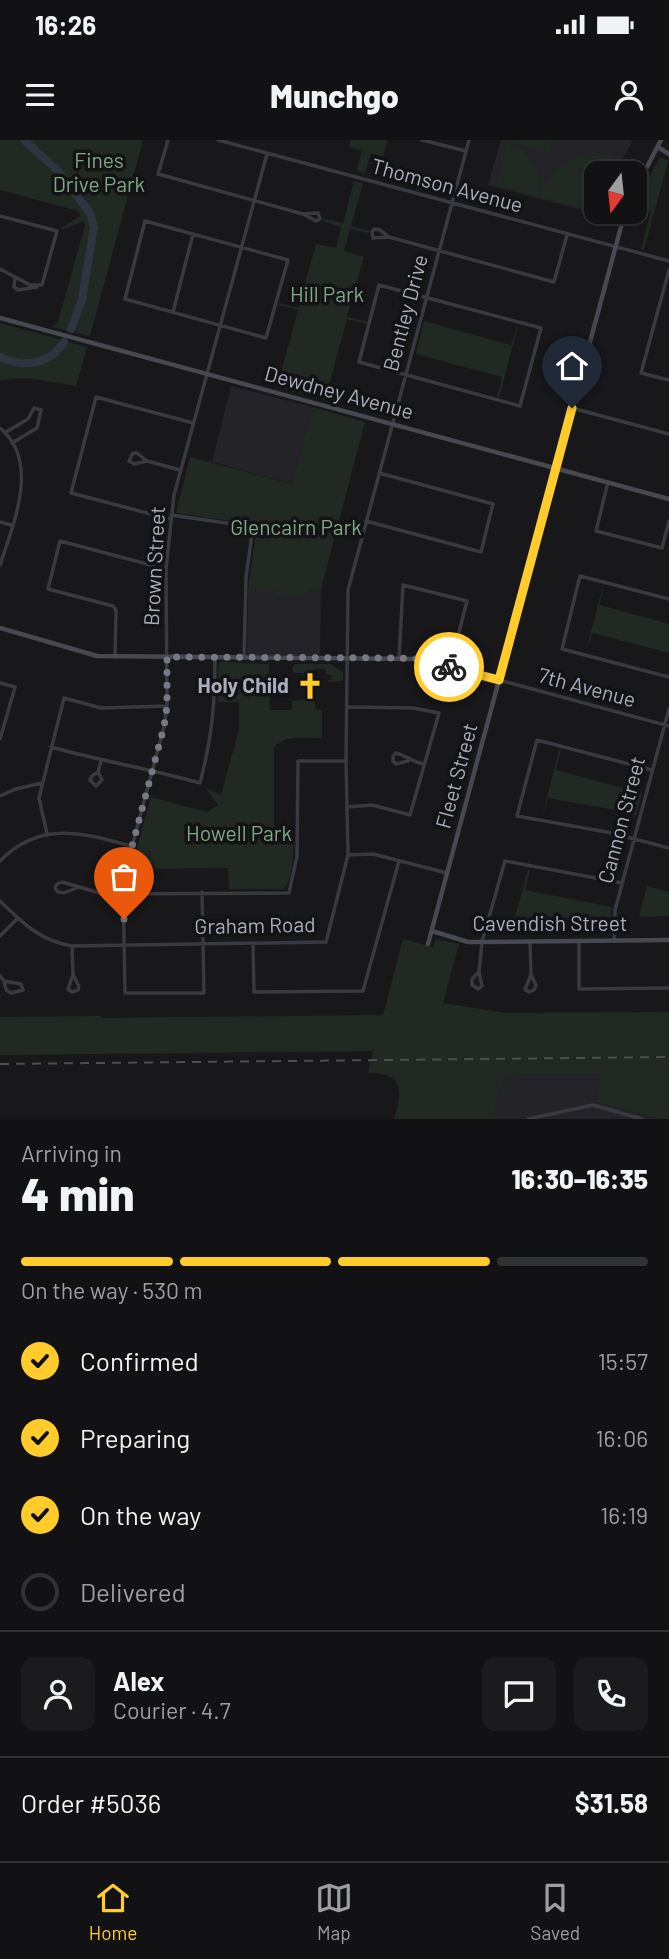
<!DOCTYPE html>
<meta charset="utf-8">
<style>
body{margin:0;font-family:Barlow,sans-serif;background:#1b1b1d;color:#f1f3f6;height:100vh;display:flex;flex-direction:column;font-size:26px;white-space:nowrap}
*{box-sizing:border-box;margin:0}
p{font-size:23px;color:#9c9ea0}
.icon{flex:none;width:38px;height:38px;fill:none;stroke:currentColor;stroke-width:2;stroke-linecap:round;stroke-linejoin:round}
.map{position:relative;height:979px;overflow:hidden}
.sheet{display:flex;flex-direction:column;background:#121214;flex:1}
.sheet>*{flex:none}
.needle{width:46px;rotate:195deg}
.tools{position:absolute;left:584px;top:21px;display:grid;gap:14px}
.tools a{display:grid;place-items:center;width:63px;height:63px;border-radius:14px;background:#121214;box-shadow:0 2px 5px #0004,0 0 0 2px #313234;font-size:35px}
.pin{position:absolute;display:grid;place-items:center;width:60px;height:60px;color:#fff;margin:-72px -30px;border-radius:50% 50% 50% 0;rotate:-45deg;box-shadow:0 0 7px #0007}
.pin .icon{rotate:45deg}
.courier{position:absolute;display:grid;place-items:center;width:70px;height:70px;margin:-35px;border:5px solid #ffcc2c;border-radius:50%;background:#fff;color:#222;box-shadow:0 2px 9px #0007}
.head em{font-style:normal;font-weight:800}
.head div{display:flex;flex-direction:column-reverse}
.head{display:flex;align-items:center;justify-content:space-between;height:119px;padding:0 21px}
h1{font-size:46px;font-weight:800;line-height:52px}
.bar{display:grid;grid-template-columns:repeat(4,1fr);gap:10px 7px;align-content:center;height:84px;padding:0 21px}
.bar i{height:9px;border-radius:5px;background:#313234}
.bar .on{background:#ffcc2c}
.bar p{grid-column:span 4}
.line{display:flex;align-items:center;gap:18px;padding:0 21px;border-top:2px solid #313234}
.line div{flex:1}
.round{display:grid;place-items:center;flex:none;width:74px;height:74px;border-radius:14px;background:#1b1b1d}
ol{padding:0 21px;list-style:none}
li{display:flex;align-items:center;gap:21px;height:77px}
li p{margin-inline-start:auto}
li .icon{padding:7px;border-radius:50%;background:#ffcc2c;color:#111;stroke-width:4}
li:last-child{color:#9c9ea0}
li i{width:38px;height:38px;border:4px solid #313234;border-radius:50%}
.status{display:flex;justify-content:space-between;align-items:center;height:49px;padding:0 35px;background:#121214;direction:ltr}
.status svg{height:19px;fill:currentColor}
header{display:flex;justify-content:space-between;align-items:center;height:91px;padding:0 21px;background:#121214;font-size:32px;font-weight:800}
.tabs{display:flex;justify-content:space-around;align-items:center;height:98px;border-top:2px solid #313234;background:#121214;font-size:19px;color:#9c9ea0}
.tabs a{display:grid;justify-items:center;gap:4px}
.tabs .on{color:#ffcc2c}
.map>svg:first-child{display:block}
</style>
<div class="status"><b>16:26</b><svg viewBox="0 0 49 12"><path d="M0 12V9h3v3zM5 12V6h3v6zM10 12V3h3v9zM15 12V0h3v12zM26 1h20v11H26zM47 4h2v5h-2z"/></svg></div>
<header><svg class="icon" aria-label="menu" viewBox="0 0 24 24"><path d="M4 6h16M4 12h16M4 18h16"/></svg>Munchgo<svg class="icon" aria-label="person" viewBox="0 0 24 24"><circle cx="12" cy="8" r="4"/><path d="M4 21q1-7 8-7t8 7"/></svg></header>
<div class="map">
<svg width="669" height="979" viewBox="0 0 669 979">
<rect width="100%" height="100%" fill="#18181b"/>
<path fill="#242428" d="M501,0H633L615,33H597V74L488,45Z
M231,246L312,267L292,344L212,322Z
M321,449L320,515H247L248,450Z
M602,934L595,962L661,979H492L503,935Z"/>
<path fill="#202922" d="M0,0H143L90,196L52,187L58,182L85,85L83,81L62,90L61,88L80,76L78,71L0,50Z
M351,0H388L383,16L371,13L365,34L357,31L362,11L349,7Z
M506,0H552L548,13Z
M508,3C532,12 543,32 539,57L499,46L497,43Z
M588,14L612,16L607,33H597V70L594,72L540,57C547,34 564,19 588,14Z
M660,17L668,21L644,110L641,109L651,71L635,65V63Z
M354,41L363,43L351,86L370,91L369,93L350,89L344,111L364,117L347,177L368,182L367,184L347,179L325,260L277,247L298,170L279,165V163L298,168L316,104L336,108L341,87L323,81L324,79L343,83Z
M424,181L511,205L517,186H518L499,258L497,257L502,237L416,214Z
M0,183L87,207L76,246L28,238L0,240Z
M312,267L365,282L321,449L309,450L305,456L277,455V450H248L257,385L176,373L190,317L292,344Z
M603,445L600,465L669,484V513L593,493L586,511Z
M220,522L269,524L270,570H292V561L315,559V569L322,570V598C306,598 286,594 274,607V696L294,697C293,712 294,737 284,749H229L228,728L131,729L151,657L207,672L218,665L205,647L221,655L239,589V562H218V526Z
M295,524H331L343,532V541L327,542L333,536L326,534V529H313L312,533H294L292,528Z
M559,610H561L556,630L642,653L636,676L610,669L548,658L542,678Z
M528,730H530L525,750L612,767L611,777L517,779L509,798Z
M647,746L669,752V776L639,777Z
M403,799L433,807L436,799L459,804L443,863L506,873L669,872V979H661L595,962L601,934L504,935L492,979H394C403,951 404,932 368,933L373,911L0,915V877L101,876L102,878L383,875Z"/>
<g fill="none" stroke-linecap="round" stroke-linejoin="round">
<path stroke="#2d3640" stroke-width="2" d="M87,74L88,71"/>
<path stroke="#2d3640" stroke-width="8" d="M24,0L58,31L90,73L94,87L82,160L71,189
M0,217C24,228 49,225 64,202"/>
<path stroke="#393940" stroke-width="3.5" d="M168,0L158,34L303,74L316,81L320,79L318,73L303,74
M218,0L669,121
M422,0L466,11
M0,76L57,91L42,145
M145,81L288,120L266,198L125,159Z
M389,97L373,98L372,92L374,89L380,90L389,97L554,142L567,95
M0,129L30,145H42
M669,130L641,233L669,240
M15,138L14,147L18,150L37,147
M379,145L541,188L520,266L359,222Z
M173,172L193,94
M572,268L669,294
M0,288C41,322 13,384 0,425
M6,292L28,279L34,268L41,270L37,288L12,303
M147,321L134,324L129,321L133,313H137L147,321L180,330
M608,342L596,391L662,408L669,381
M171,375L253,387L246,437L244,518
M170,379L71,353L96,257L193,283
M366,381L481,412L493,364L379,333
M0,382L11,385
M669,459L580,436L562,509L669,537
M115,517L116,470L113,466L48,449L60,401L166,429
M399,518L403,445L467,461L450,527
M499,540L669,586
M0,543L15,547L0,599
M51,607C101,621 151,629 200,643C212,597 215,565 215,517
M408,621L396,624L393,621V616L396,613C405,615 411,621 423,624
M652,630L537,600L517,676L612,693L669,708
M98,632L92,636L90,640L96,646L102,640L98,632L101,621
M0,656L16,649L42,643
M347,667L372,665L410,675L439,573L413,568L348,567
M47,694L39,658L64,558L101,568L167,566
M348,715L373,714L447,733
M0,721C40,680 83,693 131,706
M79,747L64,753L58,752L55,748L57,744L62,742L103,754L289,753L297,716L298,621H346
M202,752L204,853H125L123,740L164,587L167,566L166,429L174,355L267,14
M0,761C23,783 40,801 72,806L326,802L348,715L346,621L348,450L469,0
M0,796L18,778
M614,801L615,770L669,569
M530,802L531,835L536,845L534,850L529,852L525,849L531,835
M579,802V849L669,848
M253,804L254,852L363,851L399,721
M72,806L73,835L68,849L72,852L78,850L79,846L73,835
M479,832L472,839V845L478,849L482,846L479,832L482,802L505,721L622,743
M0,836L4,841L6,850L11,853L23,850L21,844L4,841
M528,979L593,965L642,979"/>
<path stroke="#474850" stroke-width="4.5" d="M658,7L669,14
M635,50L661,0
M0,178L669,359
M0,488L97,516L424,519L499,540
M432,791L468,802H482L669,800
M428,804L625,72"/>
<path stroke="#4c4d55" stroke-width="2" stroke-dasharray="9 7" stroke-linecap="butt" d="M0,924L669,917"/>
</g>
<g fill="none" stroke-linecap="round" stroke-linejoin="round">
<path stroke="#767984" stroke-width="7" stroke-dasharray="0 12.6" d="M124,779L123,740L164,587L167,566V517L399,518L424,519L449,527"/>
<path stroke="#ffcc2c" stroke-width="9" d="M449,527L499,540L572,268"/>
</g>
<defs>
<symbol id="church-bare" viewBox="-9 -9 18 18"><path d="M-1.2-6h2.4v3.5h3.3v2.4h-3.3V6h-2.4V-.1h-3.3v-2.4h3.3Z" fill="#ffcc2c" stroke="#131316" stroke-width="2.5" paint-order="stroke"/></symbol>
</defs>
<g fill-rule="evenodd">
<use href="#church-bare" x="291" y="527" width="38" height="38"/>
</g>
<g text-anchor="middle" stroke-width="7" stroke-linejoin="round" paint-order="stroke">
<g font-size="21" fill="#7fa885" stroke="#131316">
<text x="99" y="28">Fines<tspan x="99" dy="24">Drive Park</tspan></text>
<text x="327" y="162">Hill Park</text>
<text x="296" y="395">Glencairn Park</text>
<text x="239" y="701">Howell Park</text>
</g>
<g font-size="21" fill="#a9adbc" stroke="#131316">
<text transform="translate(447 46) rotate(15)" y="7">Thomson Avenue</text>
<text transform="translate(406 173) rotate(-75)" y="7">Bentley Drive</text>
<text transform="translate(339 253) rotate(15)" y="7">Dewdney Avenue</text>
<text transform="translate(155 426) rotate(-87)" y="7">Brown Street</text>
<text transform="translate(587 548) rotate(15)" y="7">7th Avenue</text>
<text transform="translate(457 636) rotate(-75)" y="7">Fleet Street</text>
<text transform="translate(622 680) rotate(-75)" y="7">Cannon Street</text>
<text x="550" y="791">Cavendish Street</text>
<text transform="translate(255 786) rotate(-1)" y="7">Graham Road</text>
</g>
<g font-size="21" font-weight="bold" fill="#a9adbc" stroke="#131316" text-anchor="end">
<text x="289" y="553">Holy Child</text>
</g>
</g>
</svg>
<div class="tools">
<a><svg class="needle" viewBox="-14 -14 28 28"><path d="M0-13l5 13h-10z" fill="#e53935"/><path d="M0 13l5-13h-10z" fill="#9c9ea0"/></svg></a>
</div>
<div class="pin" style="left:124px;top:779px;background:#ea580c"><svg class="icon" aria-label="bag" viewBox="0 0 24 24"><path d="M5 8h14l-1 12H6zM9 8a3 3 0 0 1 6 0"/></svg></div>
<div class="pin" style="left:572px;top:268px;background:#1f2937"><svg class="icon" aria-label="home" viewBox="0 0 24 24"><path d="M3 11l9-7 9 7M6 9v11h12V9"/></svg></div>
<div class="courier" style="left:449px;top:527px"><svg class="icon" aria-label="bike" viewBox="0 0 24 24"><circle cx="6" cy="16" r="4"/><circle cx="18" cy="16" r="4"/><path d="M6 16l4-8h5l3 8M10 8l3 8H6M13 5h3"/></svg></div>
</div>
<section class="sheet">
<div class="head"><div><h1>4 min</h1><p>Arriving in</p></div><em>16:30–16:35</em></div>
<div class="bar"><i class="on"></i><i class="on"></i><i class="on"></i><i></i><p>On the way · 530 m</p></div>
<ol>
<li><svg class="icon" aria-label="check" viewBox="0 0 24 24"><path d="M5 12l5 5 9-10"/></svg>Confirmed<p>15:57</p></li>
<li><svg class="icon" aria-label="check" viewBox="0 0 24 24"><path d="M5 12l5 5 9-10"/></svg>Preparing<p>16:06</p></li>
<li><svg class="icon" aria-label="check" viewBox="0 0 24 24"><path d="M5 12l5 5 9-10"/></svg>On the way<p>16:19</p></li>
<li><i></i>Delivered</li>
</ol>
<div class="line" style="height:126px"><a class="round"><svg class="icon" aria-label="person" viewBox="0 0 24 24"><circle cx="12" cy="8" r="4"/><path d="M4 21q1-7 8-7t8 7"/></svg></a><div><b>Alex</b><p>Courier · 4.7</p></div><a class="round"><svg class="icon" aria-label="chat" viewBox="0 0 24 24"><path d="M4 5h16v11H9l-5 4z"/></svg></a><a class="round"><svg class="icon" aria-label="phone" viewBox="0 0 24 24"><path d="M5 4h4l2 5-3 2q2 4 5 5l2-3 5 2v4C11 20 4 13 5 4z"/></svg></a></div>
<div class="line" style="height:91px"><div>Order #5036</div><b>$31.58</b></div>
</section>
<nav class="tabs">
<a class="on"><svg class="icon" aria-label="home" viewBox="0 0 24 24"><path d="M3 11l9-7 9 7M6 9v11h12V9"/></svg>Home</a>
<a><svg class="icon" aria-label="map" viewBox="0 0 24 24"><path d="M3 6l6-2 6 2 6-2v14l-6 2-6-2-6 2zM9 4v14M15 6v14"/></svg>Map</a>
<a><svg class="icon" aria-label="saved" viewBox="0 0 24 24"><path d="M7 4h10v16l-5-4-5 4z"/></svg>Saved</a>
</nav>
